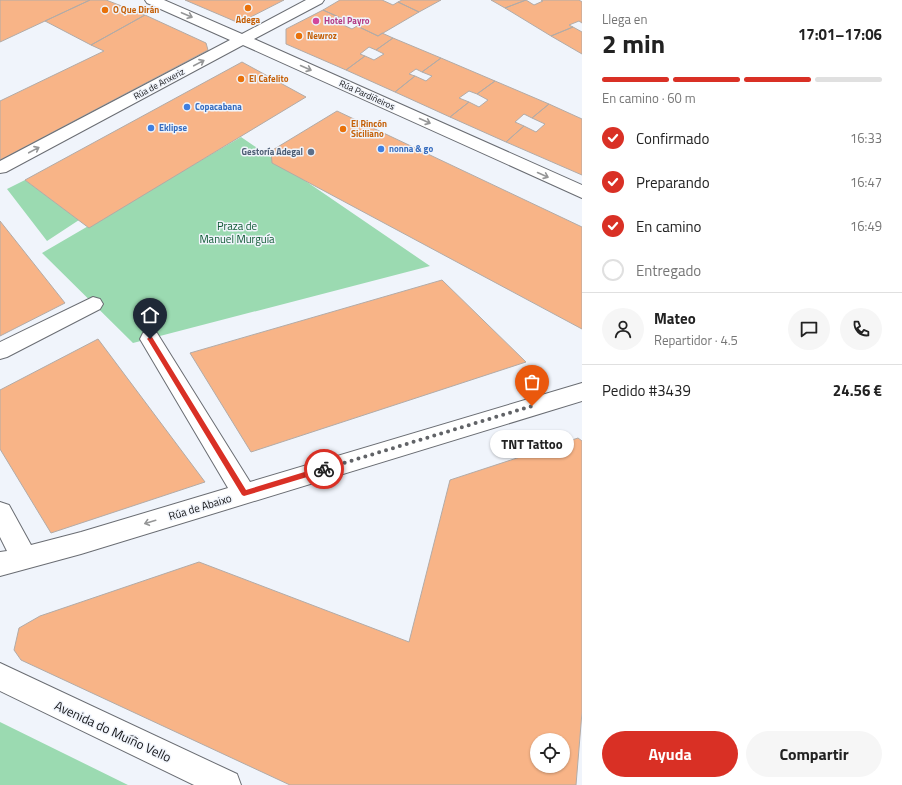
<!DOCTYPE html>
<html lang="es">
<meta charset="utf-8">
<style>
body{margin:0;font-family:"Titillium Web",sans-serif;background:#f6f6f6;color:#222;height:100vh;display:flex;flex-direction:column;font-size:15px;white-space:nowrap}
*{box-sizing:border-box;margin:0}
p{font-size:13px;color:#767676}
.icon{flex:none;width:22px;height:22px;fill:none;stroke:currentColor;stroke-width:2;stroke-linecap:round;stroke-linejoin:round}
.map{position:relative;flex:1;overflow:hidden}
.details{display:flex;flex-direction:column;background:#fff;width:320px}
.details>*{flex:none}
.buttons{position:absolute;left:530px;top:733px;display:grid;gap:8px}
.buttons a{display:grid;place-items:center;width:40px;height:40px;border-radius:50%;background:#fff;box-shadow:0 1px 3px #0004;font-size:20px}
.pin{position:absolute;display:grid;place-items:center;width:34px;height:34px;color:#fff;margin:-41px -17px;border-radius:50% 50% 50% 0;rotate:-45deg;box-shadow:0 0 4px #0007}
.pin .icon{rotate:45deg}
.courier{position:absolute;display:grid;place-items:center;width:40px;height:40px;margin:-20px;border:3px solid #d93025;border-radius:50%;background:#fff;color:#222;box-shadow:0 1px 5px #0007}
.bubble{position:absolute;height:28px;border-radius:14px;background:#fff;box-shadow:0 1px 3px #0004;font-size:13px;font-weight:700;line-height:28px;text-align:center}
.head em{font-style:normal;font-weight:700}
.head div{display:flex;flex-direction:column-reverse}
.head{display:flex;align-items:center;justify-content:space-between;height:68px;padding:0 20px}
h1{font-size:26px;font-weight:700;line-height:30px}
.bar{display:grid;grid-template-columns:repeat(4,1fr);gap:6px 4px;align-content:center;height:48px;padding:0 20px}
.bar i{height:5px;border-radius:3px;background:#e0e0e0}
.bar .selected{background:#d93025}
.bar p{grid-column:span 4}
.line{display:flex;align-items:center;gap:10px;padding:0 20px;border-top:1px solid #e0e0e0}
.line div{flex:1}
.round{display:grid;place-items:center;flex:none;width:42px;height:42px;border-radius:21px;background:#f6f6f6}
ol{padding:0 20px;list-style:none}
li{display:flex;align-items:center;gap:12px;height:44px}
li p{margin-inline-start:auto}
li .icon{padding:4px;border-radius:50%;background:#d93025;color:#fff;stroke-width:4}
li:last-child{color:#767676}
li i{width:22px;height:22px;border:2px solid #e0e0e0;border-radius:50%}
.button{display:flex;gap:8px;margin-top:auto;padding:8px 20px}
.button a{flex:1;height:46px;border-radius:24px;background:#d93025;color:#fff;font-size:16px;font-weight:700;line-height:46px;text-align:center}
.button a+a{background:#f6f6f6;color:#222}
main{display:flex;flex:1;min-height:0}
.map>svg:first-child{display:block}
</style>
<main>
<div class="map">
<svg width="582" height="785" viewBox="0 0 582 785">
<rect width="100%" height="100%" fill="#f0f4fb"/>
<path fill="#9bdab1" d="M241,137L430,266L133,343L42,253Z
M25,180L79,220L47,241L7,189Z
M0,722L128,785H0Z"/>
<path fill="#f8b487" stroke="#b2aba7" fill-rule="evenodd" d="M0,0H90L0,42Z
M90,0H106L145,15L91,45L45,21Z
M185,0H284L239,23Z
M340,0H382L393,5L398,2L419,12L378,36L357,26L362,23L350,17L345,20L323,10Z
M402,0H441L419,12L398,2Z
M491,0H526L505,8Z
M526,0L534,5L543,1L541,0H579L582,2V23L579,21L569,25L573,27L551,36L505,8Z
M323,10L345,20L339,23L352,29L357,26L378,36L382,33L393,38L376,50L369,47L360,54L365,56L346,70L286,44V29Z
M145,15L206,43L208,50L0,160V101L104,51L91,45Z
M573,27L582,32V54L551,36Z
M393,38L441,58L422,72L416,69L409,74L415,76L395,92L346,70L365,56L374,60L384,54L376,50Z
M441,58L495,81L477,94L469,91L459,98L469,102L450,117L395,92L415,76L426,81L432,76L422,72Z
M242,62L306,97L89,228L25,180Z
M495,81L549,104L532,118L524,114L515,122L524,126L506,142L450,117L469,102L479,107L488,100L477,94Z
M549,104L582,119V175L506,142L524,126L536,132L545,124L532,118Z
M337,111L582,227V329L272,163L271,151Z
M0,221L65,303L0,336Z
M442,280L526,362L251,452L190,353Z
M98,339L205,482L51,533L0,449V390Z
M578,438L582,441V712L576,785H290L21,660L14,650L19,628L40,616L199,562L409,642L450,480ZM537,740H563V766H537Z"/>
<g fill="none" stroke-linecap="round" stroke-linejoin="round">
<defs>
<path id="minor" d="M145,0H164L242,34L306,0H324L322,3L254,39L582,185V198L243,45L6,172L0,173V161L230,40L147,3Z
M93,297L100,299L103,304L100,309L7,357L0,359V342Z
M150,331L157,333L250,482L582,383V401L81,554L0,576V552L7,551L0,537V502L9,505L31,545L81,532L228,488L140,339L143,333Z
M0,663L237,774L241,785H194L0,691Z"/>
</defs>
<use href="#minor" stroke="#6a6d73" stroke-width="2"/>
<use href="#minor" fill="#fff" fill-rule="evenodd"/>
</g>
<defs><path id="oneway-shaft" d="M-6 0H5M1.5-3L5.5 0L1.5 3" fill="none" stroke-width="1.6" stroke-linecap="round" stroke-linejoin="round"/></defs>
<g stroke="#959697">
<use href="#oneway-shaft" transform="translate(187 15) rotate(23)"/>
<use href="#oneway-shaft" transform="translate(199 63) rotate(-28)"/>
<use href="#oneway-shaft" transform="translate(306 68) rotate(24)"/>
<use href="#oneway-shaft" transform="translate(425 121) rotate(24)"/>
<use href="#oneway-shaft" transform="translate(34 150) rotate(-28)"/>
<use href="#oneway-shaft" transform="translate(543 175) rotate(24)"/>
<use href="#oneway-shaft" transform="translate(150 522) rotate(163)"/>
</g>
<path fill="#d93025" d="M150,336L152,337L246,490L324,466L328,469L327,471L244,496L242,495L148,340L147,339Z"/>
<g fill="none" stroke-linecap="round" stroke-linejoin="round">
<path stroke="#616367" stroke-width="4" stroke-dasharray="0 7.2" d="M324,469L532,406"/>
</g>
<g fill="#e8710a" stroke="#f0f4fb" stroke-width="1.5">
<circle cx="248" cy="8" r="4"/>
<circle cx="105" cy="10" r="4"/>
<circle cx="299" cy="36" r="4"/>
<circle cx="241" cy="79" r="4"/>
<circle cx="343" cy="129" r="4"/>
</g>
<circle fill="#d1479c" stroke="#f0f4fb" stroke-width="1.5" cx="316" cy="21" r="4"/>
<g fill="#3f7fe0" stroke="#f0f4fb" stroke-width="1.5">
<circle cx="187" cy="107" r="4"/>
<circle cx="151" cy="128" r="4"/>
<circle cx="381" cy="149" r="4"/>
</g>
<circle fill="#5c6f8a" stroke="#f0f4fb" stroke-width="1.5" cx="311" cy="152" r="4"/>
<g text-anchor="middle" stroke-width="3" stroke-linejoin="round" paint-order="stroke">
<g font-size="9" font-weight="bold" fill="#c56008" stroke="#f0f4fb" text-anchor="start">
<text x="113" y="13">O Que Dirán</text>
<text x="248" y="23" text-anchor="middle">Adega</text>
<text x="307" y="39">Newroz</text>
<text x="249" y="82">El Cafelito</text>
<text x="351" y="127">El Rincón<tspan x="351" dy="10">Siciliano</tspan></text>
</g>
<g font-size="9" font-weight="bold" fill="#b23c85" stroke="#f0f4fb" text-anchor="start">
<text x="324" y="24">Hotel Payro</text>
</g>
<g font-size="9" fill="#141518" stroke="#f0f4fb">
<text transform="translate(159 84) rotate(-28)" y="3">Rúa de Anxeriz</text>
<text transform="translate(367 95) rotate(24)" y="3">Rúa Pardiñeiros</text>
</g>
<g font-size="9" font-weight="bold" fill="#366cbe" stroke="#f0f4fb" text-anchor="start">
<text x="195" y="110">Copacabana</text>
<text x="159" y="131">Eklipse</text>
<text x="389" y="152">nonna &amp; go</text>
</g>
<g font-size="9" font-weight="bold" fill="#4e5e75" stroke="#f0f4fb" text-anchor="end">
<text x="303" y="155">Gestoría Adegal</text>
</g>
<g font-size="11" fill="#0f5934" stroke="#f0f4fb">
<text x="237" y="230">Praza de<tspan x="237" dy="13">Manuel Murguía</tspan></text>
</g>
<g font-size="11" fill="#141518" stroke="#f0f4fb">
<text transform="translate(200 507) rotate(-17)" y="4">Rúa de Abaixo</text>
</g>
<g font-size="13" fill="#141518" stroke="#f0f4fb">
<text transform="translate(113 731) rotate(25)" y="5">Avenida do Muíño Vello</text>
</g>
</g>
</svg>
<div class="buttons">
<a><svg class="icon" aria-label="locate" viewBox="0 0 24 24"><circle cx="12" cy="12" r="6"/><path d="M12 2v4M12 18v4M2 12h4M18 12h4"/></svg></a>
</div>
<div class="pin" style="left:532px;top:406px;background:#ea580c"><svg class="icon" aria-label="bag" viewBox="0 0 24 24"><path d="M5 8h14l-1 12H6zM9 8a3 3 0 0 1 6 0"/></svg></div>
<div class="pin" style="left:150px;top:339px;background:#1f2937"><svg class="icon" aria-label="home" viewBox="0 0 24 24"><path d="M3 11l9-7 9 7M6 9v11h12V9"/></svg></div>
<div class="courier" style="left:324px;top:469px"><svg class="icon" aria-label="bike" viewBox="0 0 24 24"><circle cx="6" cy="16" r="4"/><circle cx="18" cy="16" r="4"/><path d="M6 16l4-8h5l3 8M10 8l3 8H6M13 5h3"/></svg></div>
<div class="bubble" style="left:490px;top:430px;width:84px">TNT Tattoo</div>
</div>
<section class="details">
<div class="head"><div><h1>2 min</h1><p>Llega en</p></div><em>17:01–17:06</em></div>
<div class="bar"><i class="selected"></i><i class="selected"></i><i class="selected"></i><i></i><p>En camino · 60 m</p></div>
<ol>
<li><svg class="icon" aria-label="check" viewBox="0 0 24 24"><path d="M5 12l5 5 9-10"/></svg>Confirmado<p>16:33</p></li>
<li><svg class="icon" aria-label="check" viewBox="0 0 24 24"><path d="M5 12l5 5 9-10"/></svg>Preparando<p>16:47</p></li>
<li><svg class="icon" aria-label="check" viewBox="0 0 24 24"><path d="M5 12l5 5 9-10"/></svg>En camino<p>16:49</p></li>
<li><i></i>Entregado</li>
</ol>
<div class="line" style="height:72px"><a class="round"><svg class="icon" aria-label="person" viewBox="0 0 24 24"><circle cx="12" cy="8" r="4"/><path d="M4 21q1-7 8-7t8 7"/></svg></a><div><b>Mateo</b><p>Repartidor · 4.5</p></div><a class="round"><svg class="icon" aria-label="chat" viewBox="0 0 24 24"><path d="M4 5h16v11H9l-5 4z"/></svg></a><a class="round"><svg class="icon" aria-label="phone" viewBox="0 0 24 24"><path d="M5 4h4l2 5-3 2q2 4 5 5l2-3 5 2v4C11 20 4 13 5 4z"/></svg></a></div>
<div class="line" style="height:52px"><div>Pedido #3439</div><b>24.56 €</b></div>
<div class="button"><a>Ayuda</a><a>Compartir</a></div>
</section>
</main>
